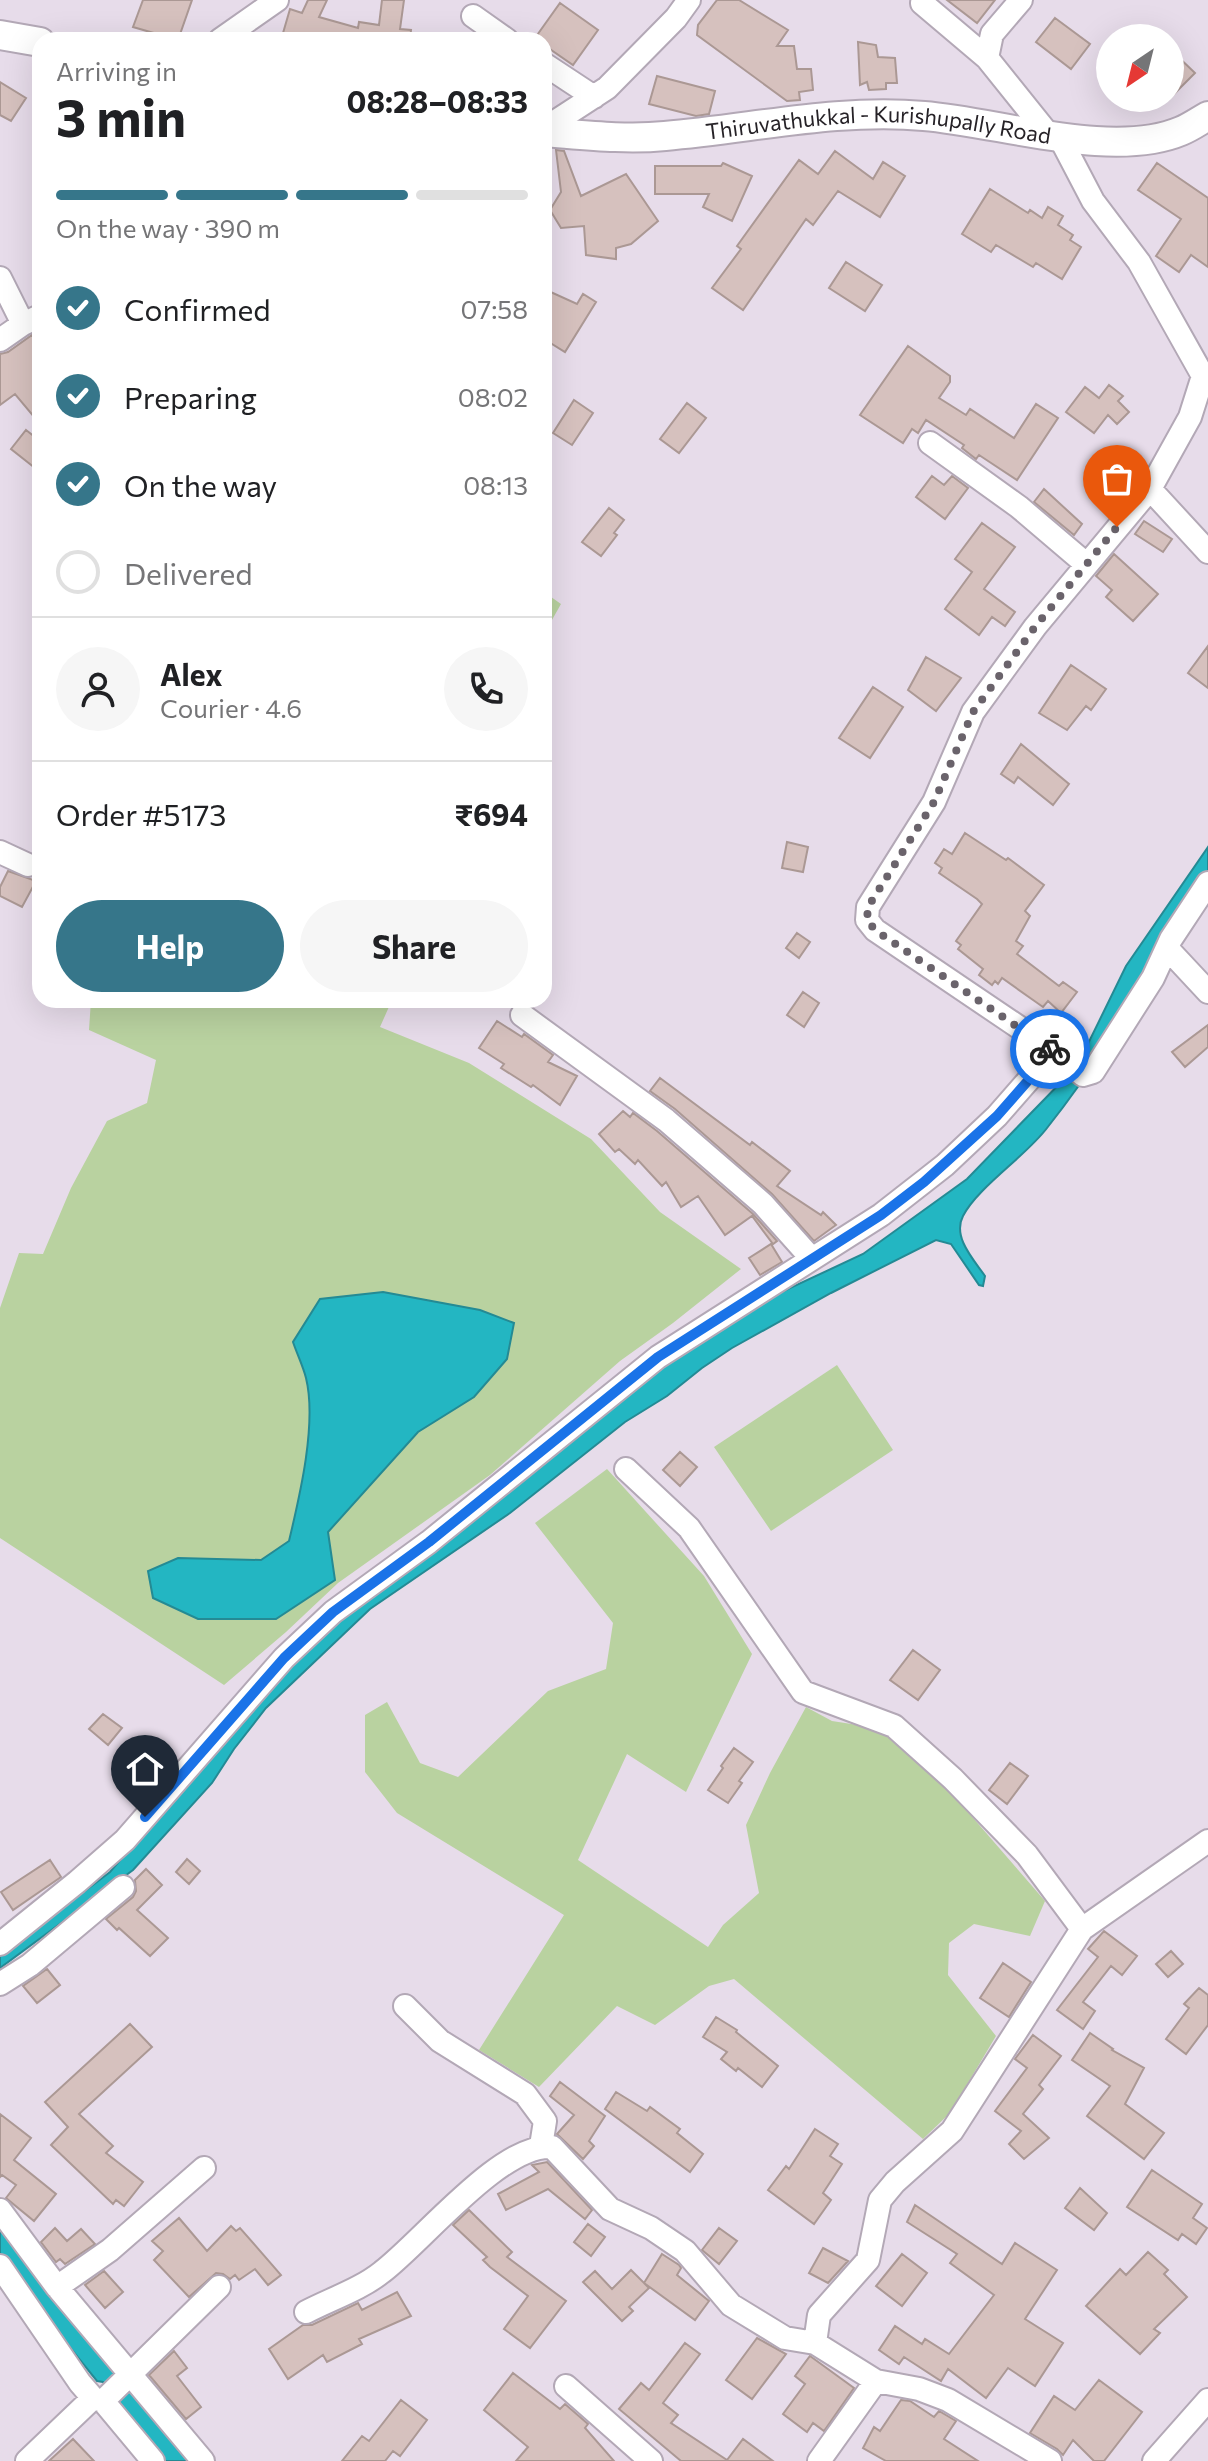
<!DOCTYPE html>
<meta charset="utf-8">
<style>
body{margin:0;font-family:Commissioner,sans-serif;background:#f6f6f6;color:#202124;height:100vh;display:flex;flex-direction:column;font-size:30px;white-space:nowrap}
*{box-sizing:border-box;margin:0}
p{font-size:26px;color:#757577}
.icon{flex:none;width:44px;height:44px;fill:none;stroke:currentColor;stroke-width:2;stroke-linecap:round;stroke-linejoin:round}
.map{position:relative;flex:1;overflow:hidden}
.side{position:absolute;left:32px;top:32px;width:520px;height:976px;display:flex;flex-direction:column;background:#fff;border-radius:24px;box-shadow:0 8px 32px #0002}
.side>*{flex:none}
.needle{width:52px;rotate:215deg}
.controls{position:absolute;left:1096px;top:24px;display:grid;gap:16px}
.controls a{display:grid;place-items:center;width:88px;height:88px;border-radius:50%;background:#fff;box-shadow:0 8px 32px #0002;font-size:40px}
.pin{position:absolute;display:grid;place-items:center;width:68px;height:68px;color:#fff;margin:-82px -34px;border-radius:50% 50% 50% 0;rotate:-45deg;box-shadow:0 0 8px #0007}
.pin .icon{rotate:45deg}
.courier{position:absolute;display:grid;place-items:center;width:80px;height:80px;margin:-40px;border:6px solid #1a73e8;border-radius:50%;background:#fff;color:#222;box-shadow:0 2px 10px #0007}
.overview em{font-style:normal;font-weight:700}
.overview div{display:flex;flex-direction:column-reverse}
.overview{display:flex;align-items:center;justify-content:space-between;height:136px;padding:0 24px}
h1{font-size:52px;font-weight:700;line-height:60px}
.bar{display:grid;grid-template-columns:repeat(4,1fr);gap:12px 8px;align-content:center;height:96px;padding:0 24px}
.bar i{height:10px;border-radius:6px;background:#e0e0e0}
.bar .current{background:#36768a}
.bar p{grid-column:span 4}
.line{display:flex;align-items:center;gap:20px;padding:0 24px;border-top:2px solid #e0e0e0}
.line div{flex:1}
.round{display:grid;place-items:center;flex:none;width:84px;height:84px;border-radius:42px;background:#f6f6f6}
ol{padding:0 24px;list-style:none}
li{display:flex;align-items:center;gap:24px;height:88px}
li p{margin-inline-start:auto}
li .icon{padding:8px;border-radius:50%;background:#36768a;color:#fff;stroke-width:4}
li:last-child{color:#757577}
li i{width:44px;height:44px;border:4px solid #e0e0e0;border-radius:50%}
.cta{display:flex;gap:16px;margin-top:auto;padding:16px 24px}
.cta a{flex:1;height:92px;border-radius:48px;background:#36768a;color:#fff;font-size:32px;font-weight:700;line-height:92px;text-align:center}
.cta a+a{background:#f6f6f6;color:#202124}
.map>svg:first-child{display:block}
</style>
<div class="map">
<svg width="1208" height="2461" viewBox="0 0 1208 2461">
<rect width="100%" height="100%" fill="#e7dcea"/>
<path fill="#b9d2a0" d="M544,592L561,604L544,634Z
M91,1000H392L380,1027L469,1063L591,1139L660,1212L741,1269L673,1323L620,1361L490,1475L338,1583L286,1632L224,1685L0,1538V1308L19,1253L43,1254L71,1188L107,1121L147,1103L156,1060L89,1030Z
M837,1365L893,1450L771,1531L714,1447Z
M607,1469L704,1576L752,1654L686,1792L627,1754L578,1860L708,1947L723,1925L759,1893L746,1825L770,1773L806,1707L832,1721L877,1728L929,1767L1045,1901L1030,1936L974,1924L949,1943L948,1975L996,2036L950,2113L923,2139L734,1979L709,1986L655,2025L617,2006L539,2087L479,2050L564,1915L397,1813L365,1772V1715L387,1702L420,1763L458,1777L548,1691L606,1669L613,1623L535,1523Z"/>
<path fill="#23b6c2" stroke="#248a94" stroke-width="2" d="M1208,847V882C1156,965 1108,1051 1047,1128C1026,1156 978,1187 963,1216C952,1237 974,1260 985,1276L983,1286L979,1285L951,1244L936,1240L831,1293L732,1348L702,1368L667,1396L625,1422L510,1513L370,1609L266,1708L234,1749L212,1783L133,1870L0,1968V1955L110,1872L278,1675L322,1633L637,1383L758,1303L863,1254L967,1179L1068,1075L1083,1054L1126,966Z
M383,1292L480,1310L514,1323L507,1359L474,1397L418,1432L328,1532L335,1580L276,1619H198L153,1598L148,1571L178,1558L261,1560L289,1541C300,1495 317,1423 306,1378C303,1366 297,1354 293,1342L320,1299Z
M0,2223L189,2461H165L103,2382L97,2381L54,2328L0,2255Z"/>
<path fill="#d6c1be" stroke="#ab9894" stroke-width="2" d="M143,0H192L178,40L133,27Z
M308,0H327L319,17L358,28L359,22L379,25L382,0H404L400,29L411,30L410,40H281L290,9L302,13Z
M717,0H739L788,30L777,46H794L797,69H811L813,90L799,92L800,100L787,101L697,35L698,25Z
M947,0H995L977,23Z
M560,3L598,30L573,65L544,45V40L535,38Z
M1055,18L1090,44L1071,69L1036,42Z
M858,42L876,45L878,57L895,58L897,83H886V89L869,90L867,82L860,85Z
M1170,49L1195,73L1170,98Z
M657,76L715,91L709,114L696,116L649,104Z
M0,82L26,98L11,121L0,115Z
M556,150L564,151L581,196L626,174L658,221L631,244L616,248V259L586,255L584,226L561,228L550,210L561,192Z
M835,151L873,179L883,162L905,176L880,217L838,191L813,225L806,219L743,310L712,288L741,249L737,246L799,160L818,174Z
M723,163L752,176L732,221L703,207L709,194H655V166H721Z
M1157,163L1208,198V267L1191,255L1179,272L1156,256L1181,219L1138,190Z
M990,189L1028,213L1030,210L1042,218L1048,207L1063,216L1058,225L1073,235L1070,240L1081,247L1062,279L1036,263L1033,267L996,245L991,252L962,234Z
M846,262L882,285L865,311L829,288Z
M544,289L577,304L583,294L596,302L565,352L544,339Z
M32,335L40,346V424L15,394L0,405V354L8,352Z
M908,346L950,376V382L939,398L966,415L970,409L1014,438L1036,404L1058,418L1017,480L979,455L976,459L962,448L964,445L926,420L918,433L912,429L903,443L860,415Z
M1109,385L1123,396L1118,401L1129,412L1117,424L1108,415L1094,433L1066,412L1085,387L1099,398Z
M574,400L593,413L572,445L553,433Z
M687,403L706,418L679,453L660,439Z
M26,430L40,441V472L11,449Z
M932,476L944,485L952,476L968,488L945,519L916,497Z
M1044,489L1082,524L1074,535L1034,502Z
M609,508L624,520L614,533L617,535L601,556L582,542Z
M1144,521L1172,539L1163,552L1135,534Z
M982,523L1015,547L984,589L1015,612L1005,626L992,617L979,635L945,609L972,572L955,559Z
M1114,554L1158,594L1133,621L1106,597L1112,590L1096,576Z
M1208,646V688L1188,673Z
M926,657L961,678L936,711L908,690Z
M1071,665L1106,689L1091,710L1086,706L1067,730L1039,713Z
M873,687L903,707L870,758L839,738Z
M1021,744L1069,784L1053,805L1018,777L1014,783L1001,774Z
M965,833L1006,860L1008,858L1044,885L1025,911L1030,916L1016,941L1023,946L1017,954L1059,986L1063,982L1077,992L1061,1013L1048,1001L1043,1007L1002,978L998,984L995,981L992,985L979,975L983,969L958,949L961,945L956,941L982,904L977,899L939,873L942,868L935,863L944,849L952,854Z
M787,842L808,847L803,872L782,868Z
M8,871L36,881L22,907L0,896V887Z
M797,933L810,942L799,958L786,948Z
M803,992L819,1003L804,1027L787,1015Z
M497,1021L522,1037L524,1034L553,1055L548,1062L577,1076L560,1105L533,1085L531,1087L501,1068L504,1064L479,1048Z
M1208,1025V1047L1185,1067L1172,1052Z
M660,1078L750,1145L752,1142L790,1171L777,1186L821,1215L823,1212L836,1225L814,1241L772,1194L675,1109L650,1091Z
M623,1111L630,1117L633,1113L657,1131L753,1214L777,1241L773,1244L752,1216L725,1235L698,1196L681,1207L666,1182L662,1186L638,1160L635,1164L619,1149L615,1152L599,1134Z
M771,1244L782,1262L760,1275L749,1258Z
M680,1452L697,1467L680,1486L663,1470Z
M913,1650L940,1670L918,1700L890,1680Z
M103,1714L122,1728L108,1745L89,1729Z
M734,1748L753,1762L739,1781L742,1783L728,1803L708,1790L723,1768L721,1766Z
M1010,1763L1028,1776L1007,1804L989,1790Z
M187,1859L200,1871L189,1884L176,1872Z
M50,1860L61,1877L13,1910L1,1892Z
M146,1869L162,1885L137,1910L168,1938L150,1956L119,1928L117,1930L106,1919L133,1897L136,1891L135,1880Z
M1104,1931L1137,1956L1122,1975L1111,1966L1083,2002L1095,2011L1083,2029L1057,2010L1098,1957L1088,1949Z
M1171,1951L1183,1964L1168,1977L1156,1964Z
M1003,1963L1031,1982L1009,2017L980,1998Z
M47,1969L60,1985L37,2003L23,1986Z
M1199,1988L1208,1995V2025L1186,2054L1166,2039L1189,2008L1184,2004Z
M716,2017L737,2030L736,2032L778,2066L762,2087L738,2068L736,2071L721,2059L727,2052L703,2037Z
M130,2024L152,2047L79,2114L113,2146L106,2153L143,2182L124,2206L116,2200L113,2204L51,2145L68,2127L45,2102Z
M1090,2033L1113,2049L1112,2050L1144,2068L1125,2104L1164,2133L1144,2159L1087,2116L1110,2086L1072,2060Z
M1033,2035L1061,2056L1039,2085L1043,2089L1023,2114L1049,2138L1024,2159L1009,2144L1021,2131L995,2111L1027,2068L1015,2059Z
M560,2082L605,2116L589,2141L594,2146L583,2159L557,2134L574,2115L550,2096Z
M616,2092L647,2111L650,2107L680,2129L677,2133L703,2154L690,2172L605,2109Z
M0,2114L31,2138L14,2160L56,2194L34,2221L6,2198L16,2185L2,2175L0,2177Z
M815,2129L838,2144L830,2156L842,2164L823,2193L831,2200L814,2224L768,2190L786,2166L789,2169Z
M547,2162L592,2210L585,2219L548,2189L506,2210L498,2194L539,2172L532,2165Z
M1152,2170L1202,2204L1193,2218L1207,2228L1196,2244L1182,2234L1178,2240L1127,2207Z
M1080,2188L1107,2213L1094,2230L1065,2208Z
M915,2205L1002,2264L1015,2243L1057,2270L1025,2319L1063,2343L1035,2386L1008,2368L986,2398L948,2369L941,2381L904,2357L899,2364L879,2350L895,2326L922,2344L925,2339L949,2354L994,2295L950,2263L957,2254L907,2222Z
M469,2210L512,2252L507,2257L566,2301L530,2348L504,2329L528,2296L490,2267L483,2260L487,2257L453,2225Z
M179,2218L207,2251L231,2226L236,2231L240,2228L281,2275L268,2285L255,2269L239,2280L235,2275L230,2279L223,2274L216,2273L189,2297L154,2260L163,2251L152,2241Z
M588,2224L605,2237L591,2256L574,2242Z
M55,2228L67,2241L81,2229L95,2244L65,2264L60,2259L56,2262L41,2242Z
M719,2228L737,2241L719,2264L702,2250Z
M823,2248L848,2261L828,2283L809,2273Z
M1148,2252L1168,2270L1164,2274L1187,2297L1154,2329L1160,2333L1140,2354L1086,2306L1120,2269L1126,2275Z
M662,2254L679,2265L681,2268L677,2275L709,2301L695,2320L644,2283L649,2288L629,2307L633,2311L622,2321L583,2282L595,2271L612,2289L631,2270L644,2283Z
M902,2254L927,2273L902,2306L876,2286Z
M104,2271L123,2292L105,2308L85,2285Z
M397,2292L411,2316L359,2339L362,2344L327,2362L323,2355L288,2379L269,2349L303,2325H312L358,2303L362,2310Z
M757,2338L786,2354L752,2399L726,2380Z
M685,2343L700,2354L663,2403L678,2415L671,2423L727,2460L743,2439L773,2461H681L619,2409L641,2383L649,2390Z
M174,2351L187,2368L177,2376L201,2407L186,2419L149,2375Z
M810,2356L854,2388L824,2431L813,2423L807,2432L783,2414L805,2384L795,2376Z
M513,2373L560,2409L565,2404L588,2424L585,2428L614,2461H516L528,2447L484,2410Z
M1099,2380L1142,2412L1104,2461H1094L1073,2440L1063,2455L1057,2449L1030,2433L1054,2396L1075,2410Z
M401,2400L427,2420L400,2456L393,2451L385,2461H342L362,2436L369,2441Z
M901,2400L910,2401L934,2417L939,2411L956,2421L944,2439L978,2461H886L863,2448L874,2427L880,2431Z
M73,2439L94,2461H49Z"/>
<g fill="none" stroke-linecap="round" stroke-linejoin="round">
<defs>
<path id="minor" d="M1021,0L992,34L987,58L1048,134
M922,3L987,58
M473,16L507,40
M220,40L277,0
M544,64L594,97
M544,129L607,88L676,18L689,0
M1059,136L1093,201L1139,262L1203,376L1190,417L1150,489L1035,627L973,712L934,802L868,907L867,920L875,930L1054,1051L1083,1075L1093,1072L1153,978L1171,939L1208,883
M0,278L23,324
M0,340L23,324L40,316
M930,443L1019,507L1086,564
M1150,489L1208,552
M0,852L28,865
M1167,948L1208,992
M522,1015L666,1120L763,1204L812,1259
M626,1469L689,1528L803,1692L894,1726L953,1779L1027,1855L1082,1929
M0,1944L77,1882L125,1840L284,1658L333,1612L429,1542L658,1357L881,1215L945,1165L997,1116L1054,1051
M0,1984L30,1965L123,1887
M405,2006L440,2041L525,2094L545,2121L541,2146
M0,2210L57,2287L203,2461
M0,2266L80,2383L93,2398L103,2401L153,2461
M57,2287L110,2250L204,2168
M306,2312C331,2299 361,2289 382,2272C422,2242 501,2143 552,2147L610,2209L651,2228L685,2251L731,2305L785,2338L815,2343L876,2381L919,2389L948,2400L1050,2461
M815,2343L819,2315L868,2260L880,2200L895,2182L952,2131L1082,1929L1208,1841
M566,2386L651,2461
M103,2401L219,2287
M27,2461L93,2398
M819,2461L876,2381
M1154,2461L1208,2400"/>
<g id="major">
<path d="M0,35L40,42"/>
<path id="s1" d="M544,132C584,135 625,140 665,136C751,129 837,108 924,116C999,122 1112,160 1181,131C1191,127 1199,121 1208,116"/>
</g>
</defs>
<use href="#minor" stroke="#b3a8b6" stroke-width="26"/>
<use href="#major" stroke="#b3a8b6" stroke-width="32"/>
<use href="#minor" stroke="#fff" stroke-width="22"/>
<use href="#major" stroke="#fff" stroke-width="28"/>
</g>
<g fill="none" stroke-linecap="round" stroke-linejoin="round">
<path stroke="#6a636b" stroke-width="8" stroke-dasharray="0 14.4" d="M1050,1049L875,930L867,920L868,907L934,802L973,712L1035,627L1117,527"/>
<path stroke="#1a73e8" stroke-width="10" d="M145,1817L284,1658L333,1612L429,1542L658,1357L881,1215L924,1182L997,1116L1054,1051L1050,1049"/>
</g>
<g text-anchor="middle" stroke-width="7" stroke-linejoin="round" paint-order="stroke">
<g font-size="22" fill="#262227" stroke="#e7dcea">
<text dy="8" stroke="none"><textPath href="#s1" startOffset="336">Thiruvathukkal - Kurishupally Road</textPath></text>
</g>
</g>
</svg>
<div class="controls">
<a><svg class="needle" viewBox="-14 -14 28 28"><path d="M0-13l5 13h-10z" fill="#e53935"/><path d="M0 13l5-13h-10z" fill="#757577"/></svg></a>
</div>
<div class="pin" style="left:1117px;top:527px;background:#ea580c"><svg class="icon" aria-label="bag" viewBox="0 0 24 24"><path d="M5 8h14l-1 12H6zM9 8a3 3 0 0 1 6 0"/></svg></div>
<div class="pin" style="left:145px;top:1817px;background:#1f2937"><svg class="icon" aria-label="home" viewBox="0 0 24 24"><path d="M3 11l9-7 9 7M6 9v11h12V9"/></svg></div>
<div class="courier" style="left:1050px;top:1049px"><svg class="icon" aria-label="bike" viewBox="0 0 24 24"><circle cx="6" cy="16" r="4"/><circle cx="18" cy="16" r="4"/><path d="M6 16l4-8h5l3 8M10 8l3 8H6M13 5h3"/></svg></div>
<section class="side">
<div class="overview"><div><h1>3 min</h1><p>Arriving in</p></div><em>08:28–08:33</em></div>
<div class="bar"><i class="current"></i><i class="current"></i><i class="current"></i><i></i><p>On the way · 390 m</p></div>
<ol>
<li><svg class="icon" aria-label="check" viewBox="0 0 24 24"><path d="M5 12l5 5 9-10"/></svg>Confirmed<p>07:58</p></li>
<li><svg class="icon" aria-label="check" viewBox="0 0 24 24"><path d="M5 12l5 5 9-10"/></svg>Preparing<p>08:02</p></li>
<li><svg class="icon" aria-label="check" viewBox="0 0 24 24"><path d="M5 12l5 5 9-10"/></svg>On the way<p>08:13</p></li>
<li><i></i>Delivered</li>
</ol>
<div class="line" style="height:144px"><a class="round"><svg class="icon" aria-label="person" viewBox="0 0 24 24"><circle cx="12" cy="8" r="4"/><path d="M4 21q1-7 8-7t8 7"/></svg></a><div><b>Alex</b><p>Courier · 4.6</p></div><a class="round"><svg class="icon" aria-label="phone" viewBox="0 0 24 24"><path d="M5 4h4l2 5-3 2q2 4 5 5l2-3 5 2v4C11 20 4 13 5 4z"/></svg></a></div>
<div class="line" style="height:104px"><div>Order #5173</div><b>₹694</b></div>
<div class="cta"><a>Help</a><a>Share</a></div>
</section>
</div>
